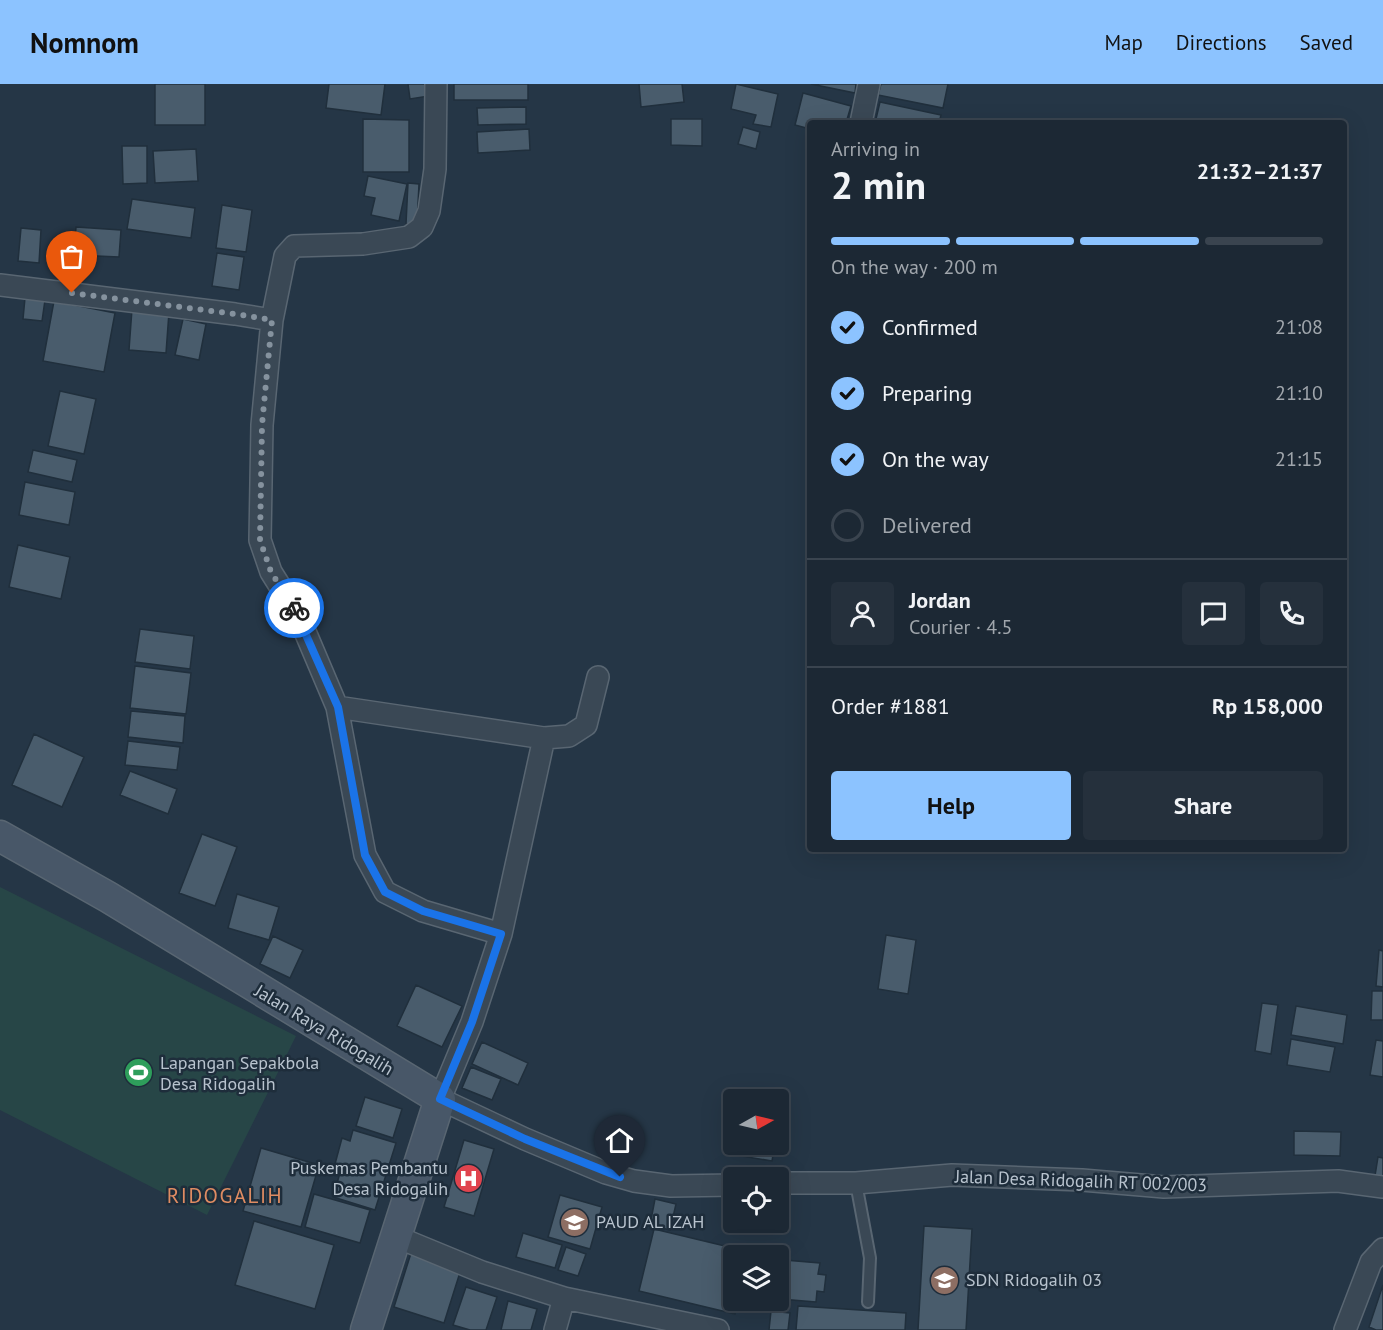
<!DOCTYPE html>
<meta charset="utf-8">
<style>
body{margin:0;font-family:"PT Sans",sans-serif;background:#25303c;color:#f1f3f6;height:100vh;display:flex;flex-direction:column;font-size:22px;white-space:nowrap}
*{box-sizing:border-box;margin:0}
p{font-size:20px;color:#a0a6ac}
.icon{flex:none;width:33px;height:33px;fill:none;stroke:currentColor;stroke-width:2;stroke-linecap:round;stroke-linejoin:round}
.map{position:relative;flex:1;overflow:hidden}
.sheet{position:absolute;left:807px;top:36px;width:540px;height:732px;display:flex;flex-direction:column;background:#1c2834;border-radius:6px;box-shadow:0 6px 24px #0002,0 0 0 2px #3a444f}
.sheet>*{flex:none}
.needle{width:39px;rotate:82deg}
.controls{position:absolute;left:723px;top:1005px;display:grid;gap:12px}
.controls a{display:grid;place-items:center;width:66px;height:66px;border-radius:6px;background:#1c2834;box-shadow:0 6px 24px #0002,0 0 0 2px #3a444f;font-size:30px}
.pin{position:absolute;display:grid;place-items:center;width:51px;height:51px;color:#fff;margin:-62px -26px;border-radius:50% 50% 50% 0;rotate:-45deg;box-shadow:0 0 6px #0007}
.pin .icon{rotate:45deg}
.courier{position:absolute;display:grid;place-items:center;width:60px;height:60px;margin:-30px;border:4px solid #1a73e8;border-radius:50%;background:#fff;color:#222;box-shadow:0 2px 8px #0007}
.head em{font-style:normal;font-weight:700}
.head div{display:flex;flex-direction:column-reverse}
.head{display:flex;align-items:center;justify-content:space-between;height:102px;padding:0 24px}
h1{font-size:39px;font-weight:700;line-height:45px}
.bar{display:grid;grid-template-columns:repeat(4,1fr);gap:9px 6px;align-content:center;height:72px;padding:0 24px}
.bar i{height:8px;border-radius:4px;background:#3a444f}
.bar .current{background:#8cc3ff}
.bar p{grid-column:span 4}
.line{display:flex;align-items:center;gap:15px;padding:0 24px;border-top:2px solid #3a444f}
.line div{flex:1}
.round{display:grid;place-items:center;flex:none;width:63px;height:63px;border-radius:6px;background:#25303c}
ol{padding:0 24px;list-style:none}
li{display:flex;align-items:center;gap:18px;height:66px}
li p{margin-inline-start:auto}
li .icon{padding:6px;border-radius:50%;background:#8cc3ff;color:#111;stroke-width:4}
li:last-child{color:#a0a6ac}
li i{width:33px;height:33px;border:3px solid #3a444f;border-radius:50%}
.action{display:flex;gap:12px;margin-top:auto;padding:12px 24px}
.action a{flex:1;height:69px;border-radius:6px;background:#8cc3ff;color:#111;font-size:24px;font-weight:700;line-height:69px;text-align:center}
.action a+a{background:#25303c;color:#f1f3f6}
header{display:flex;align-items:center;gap:36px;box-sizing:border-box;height:84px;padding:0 30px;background:#8cc3ff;color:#111}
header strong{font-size:28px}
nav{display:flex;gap:33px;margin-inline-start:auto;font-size:21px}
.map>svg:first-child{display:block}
</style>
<header>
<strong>Nomnom</strong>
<nav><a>Map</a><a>Directions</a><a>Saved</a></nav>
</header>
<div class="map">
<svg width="1383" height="1246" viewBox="0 0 1383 1246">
<rect width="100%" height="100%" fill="#253646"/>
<path fill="#274647" d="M0,803L296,952L207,1131L0,1026Z"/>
<path fill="#495c6c" stroke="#202f3c" stroke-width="1.5" d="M155,0H205V41H155Z
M329,0H385L381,31L326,24Z
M408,0H427L429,12L410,15Z
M454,0H528V16H454Z
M639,0H682L684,18L641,23Z
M736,0L778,10L771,43L753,40L756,31L731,25Z
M811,0H856L855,9Z
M881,0H948L943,24L878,11Z
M803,9L851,22L846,39H810V45L795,41Z
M880,18L941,31L939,39H875Z
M526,23V40L478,41L477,24Z
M363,35L409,36V88H363Z
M671,35H702V62L671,61Z
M743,43L760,48L756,65L738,60Z
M529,45L530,66L478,69L477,48Z
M122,62H147V99L123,100Z
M196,65L198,97L155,99L153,67Z
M368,92L407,100L399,137L371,131L375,114L364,112Z
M408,99L419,100L417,140H406Z
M132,115L195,124L191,154L127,145Z
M222,121L252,126L246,168L216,164Z
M76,143L121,146L119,173L74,171Z
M21,144L41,146L39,179L18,177Z
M217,169L244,173L239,206L212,202Z
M25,214L45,216L42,237L23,235Z
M54,217L115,229L104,288L43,277Z
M132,225L169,228L166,269L129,266Z
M183,235L206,240L199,276L175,271Z
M60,307L96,315L84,370L48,362Z
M33,366L77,376L72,398L28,388Z
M25,398L75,408L69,441L19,431Z
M18,461L70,473L61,515L9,503Z
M140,545L194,552L190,585L135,578Z
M135,582L191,589L186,630L130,624Z
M131,627L185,632L183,659L128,653Z
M34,650L84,673L62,723L12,701Z
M128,657L180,663L177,686L125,681Z
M130,687L177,705L168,730L120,711Z
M202,750L237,763L215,822L179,809Z
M237,810L279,823L269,856L228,844Z
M886,851L916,856L908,910L878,905Z
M273,852L303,866L290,894L260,880Z
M1379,866L1383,867V903L1376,902Z
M416,901L462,922L442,963L397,942Z
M1372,907H1383V936H1371Z
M1262,919L1278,921L1271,970L1255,967Z
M1296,922L1347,931L1343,960L1291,951Z
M1291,955L1335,963L1330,988L1287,981Z
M1376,956L1383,957V993L1370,991Z
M482,958L528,979L518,1001L472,980Z
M471,983L501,995L492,1016L462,1004Z
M365,1013L402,1025L393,1054L356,1042Z
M353,1046L396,1059L375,1126L333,1113L342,1082L335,1080L342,1054L350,1057Z
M1294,1047L1341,1048L1340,1072L1294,1071Z
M464,1056L494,1065L474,1132L444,1123Z
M737,1060H775L772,1077L735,1071Z
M261,1064L319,1081L301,1143L243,1127Z
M1378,1073L1383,1074V1100L1374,1098Z
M314,1110L370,1126L360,1159L305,1143Z
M560,1111L602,1123L590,1165L548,1153Z
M655,1115L676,1120L670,1146L650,1141Z
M254,1137L334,1161L315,1225L235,1201Z
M924,1142L972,1145L966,1246H918Z
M654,1145L750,1168L749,1172H734V1216H738L735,1230L639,1207Z
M523,1149L562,1161L555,1184L516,1173Z
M566,1163L586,1170L578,1192L558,1186Z
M412,1166L462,1182L444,1239L394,1223Z
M784,1176L820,1179L818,1190L826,1191L824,1208L817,1207L816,1218L780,1215Z
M1383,1201V1246H1376L1369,1243Z
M466,1203L497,1213L486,1246H470L453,1241Z
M508,1217L537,1225L531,1246H501Z
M798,1222L906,1229L905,1246H796Z
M771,1227L790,1229L788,1246H769Z"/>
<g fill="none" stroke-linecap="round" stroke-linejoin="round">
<defs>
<path id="lane" d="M856,1099L870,1174L868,1218"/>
<path id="street" d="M861,39L869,0
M0,201L235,230L272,236L285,172L294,162L363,160L409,153L422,143L429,127L435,85L436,0
M272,236L262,341L260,456L271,488L298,531L337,623L365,771L385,808L423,827L501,850
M337,623L544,654L569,652L586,641L598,593
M544,654L501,850L472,938L440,1015L525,1055L606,1089L634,1097L671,1102L734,1101
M778,1099H856L952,1091L1082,1096L1164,1103L1338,1097L1383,1103
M397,1153L482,1188L564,1214L718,1246
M555,1246L564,1214
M1345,1246L1371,1178L1383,1165"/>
<path id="secondary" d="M0,752L108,813L440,1015L366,1246"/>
</defs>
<use href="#lane" stroke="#596672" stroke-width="14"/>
<use href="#street" stroke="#596672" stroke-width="24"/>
<use href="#secondary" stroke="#596672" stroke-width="33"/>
<use href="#lane" stroke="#3a4855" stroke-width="10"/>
<use href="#street" stroke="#3a4855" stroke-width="21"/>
<use href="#secondary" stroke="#485768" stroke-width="30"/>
</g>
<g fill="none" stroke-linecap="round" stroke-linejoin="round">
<path stroke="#85929e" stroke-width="6" stroke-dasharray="0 10.8" d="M72,209L235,230L272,236L262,341L260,456L271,488L294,524"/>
<path stroke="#1a73e8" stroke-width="8" d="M294,524L338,623L365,771L385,808L423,827L501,850L472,938L440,1015L525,1055L620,1093"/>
</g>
<defs>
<symbol id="stadium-disc" viewBox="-11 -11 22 22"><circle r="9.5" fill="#2e9e5b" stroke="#1e2d3b"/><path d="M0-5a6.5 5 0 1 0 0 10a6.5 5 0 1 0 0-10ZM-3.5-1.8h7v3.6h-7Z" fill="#fff"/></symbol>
<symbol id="hospital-disc" viewBox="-11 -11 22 22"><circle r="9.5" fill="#e0444e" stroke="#1e2d3b"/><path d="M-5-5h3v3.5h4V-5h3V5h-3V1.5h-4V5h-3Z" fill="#fff"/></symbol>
<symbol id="school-disc" viewBox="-11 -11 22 22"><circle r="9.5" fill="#8d6e63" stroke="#1e2d3b"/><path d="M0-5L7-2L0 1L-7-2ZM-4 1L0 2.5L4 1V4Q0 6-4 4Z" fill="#fff"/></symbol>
</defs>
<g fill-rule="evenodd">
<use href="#stadium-disc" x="122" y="972" width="33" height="33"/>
<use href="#hospital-disc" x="452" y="1078" width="33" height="33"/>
<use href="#school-disc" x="558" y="1122" width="33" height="33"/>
<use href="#school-disc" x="928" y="1180" width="33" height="33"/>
</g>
<g text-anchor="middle" stroke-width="5" stroke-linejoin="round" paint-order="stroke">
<g font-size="18" fill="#b8c3ce" stroke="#1e2d3b">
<text transform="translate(324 946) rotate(31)" y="6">Jalan Raya Ridogalih</text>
<text transform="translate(1081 1097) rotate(2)" y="6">Jalan Desa Ridogalih RT 002/003</text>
</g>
<g font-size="18" fill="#b8c3ce" stroke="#1e2d3b" text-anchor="start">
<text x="160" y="985">Lapangan Sepakbola<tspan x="160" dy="21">Desa Ridogalih</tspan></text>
<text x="448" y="1090" text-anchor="end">Puskemas Pembantu<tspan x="448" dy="21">Desa Ridogalih</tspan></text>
<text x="596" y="1144">PAUD AL IZAH</text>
<text x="966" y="1202">SDN Ridogalih 03</text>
</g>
<g font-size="21" letter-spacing="1.5" fill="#df8c62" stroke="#1e2d3b">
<text x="225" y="1119">RIDOGALIH</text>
</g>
</g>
</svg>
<div class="controls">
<a><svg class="needle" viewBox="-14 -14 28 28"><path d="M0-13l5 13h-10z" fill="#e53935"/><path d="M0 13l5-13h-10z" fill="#a0a6ac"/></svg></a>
<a><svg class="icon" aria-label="locate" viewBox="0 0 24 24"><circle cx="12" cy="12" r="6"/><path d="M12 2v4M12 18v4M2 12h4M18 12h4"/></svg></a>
<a><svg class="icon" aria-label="layers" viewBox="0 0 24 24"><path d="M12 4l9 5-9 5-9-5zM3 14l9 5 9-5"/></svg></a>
</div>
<div class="pin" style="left:72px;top:209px;background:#ea580c"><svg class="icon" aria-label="bag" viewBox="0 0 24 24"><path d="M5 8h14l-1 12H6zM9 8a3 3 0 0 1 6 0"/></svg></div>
<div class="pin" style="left:620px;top:1093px;background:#1f2937"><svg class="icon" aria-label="home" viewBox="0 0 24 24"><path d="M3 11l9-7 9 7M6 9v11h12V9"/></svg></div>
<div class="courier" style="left:294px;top:524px"><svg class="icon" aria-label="bike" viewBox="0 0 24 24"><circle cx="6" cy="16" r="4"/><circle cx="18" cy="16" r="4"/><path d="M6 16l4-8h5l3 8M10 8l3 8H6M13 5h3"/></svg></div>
<section class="sheet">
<div class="head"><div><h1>2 min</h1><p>Arriving in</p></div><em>21:32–21:37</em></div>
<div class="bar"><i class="current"></i><i class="current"></i><i class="current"></i><i></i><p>On the way · 200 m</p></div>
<ol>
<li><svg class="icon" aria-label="check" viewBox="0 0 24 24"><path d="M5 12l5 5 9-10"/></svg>Confirmed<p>21:08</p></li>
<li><svg class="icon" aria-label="check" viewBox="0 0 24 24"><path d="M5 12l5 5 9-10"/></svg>Preparing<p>21:10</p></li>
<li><svg class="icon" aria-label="check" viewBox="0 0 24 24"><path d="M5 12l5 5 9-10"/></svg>On the way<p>21:15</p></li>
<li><i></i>Delivered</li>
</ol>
<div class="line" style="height:108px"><a class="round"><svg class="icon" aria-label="person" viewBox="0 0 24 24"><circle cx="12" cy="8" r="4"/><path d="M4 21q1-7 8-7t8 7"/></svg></a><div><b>Jordan</b><p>Courier · 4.5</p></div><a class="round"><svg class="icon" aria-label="chat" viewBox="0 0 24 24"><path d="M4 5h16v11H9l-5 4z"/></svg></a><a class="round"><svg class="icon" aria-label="phone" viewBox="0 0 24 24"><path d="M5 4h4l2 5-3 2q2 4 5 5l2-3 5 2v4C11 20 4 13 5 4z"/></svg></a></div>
<div class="line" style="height:78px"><div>Order #1881</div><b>Rp 158,000</b></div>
<div class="action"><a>Help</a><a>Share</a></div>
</section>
</div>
